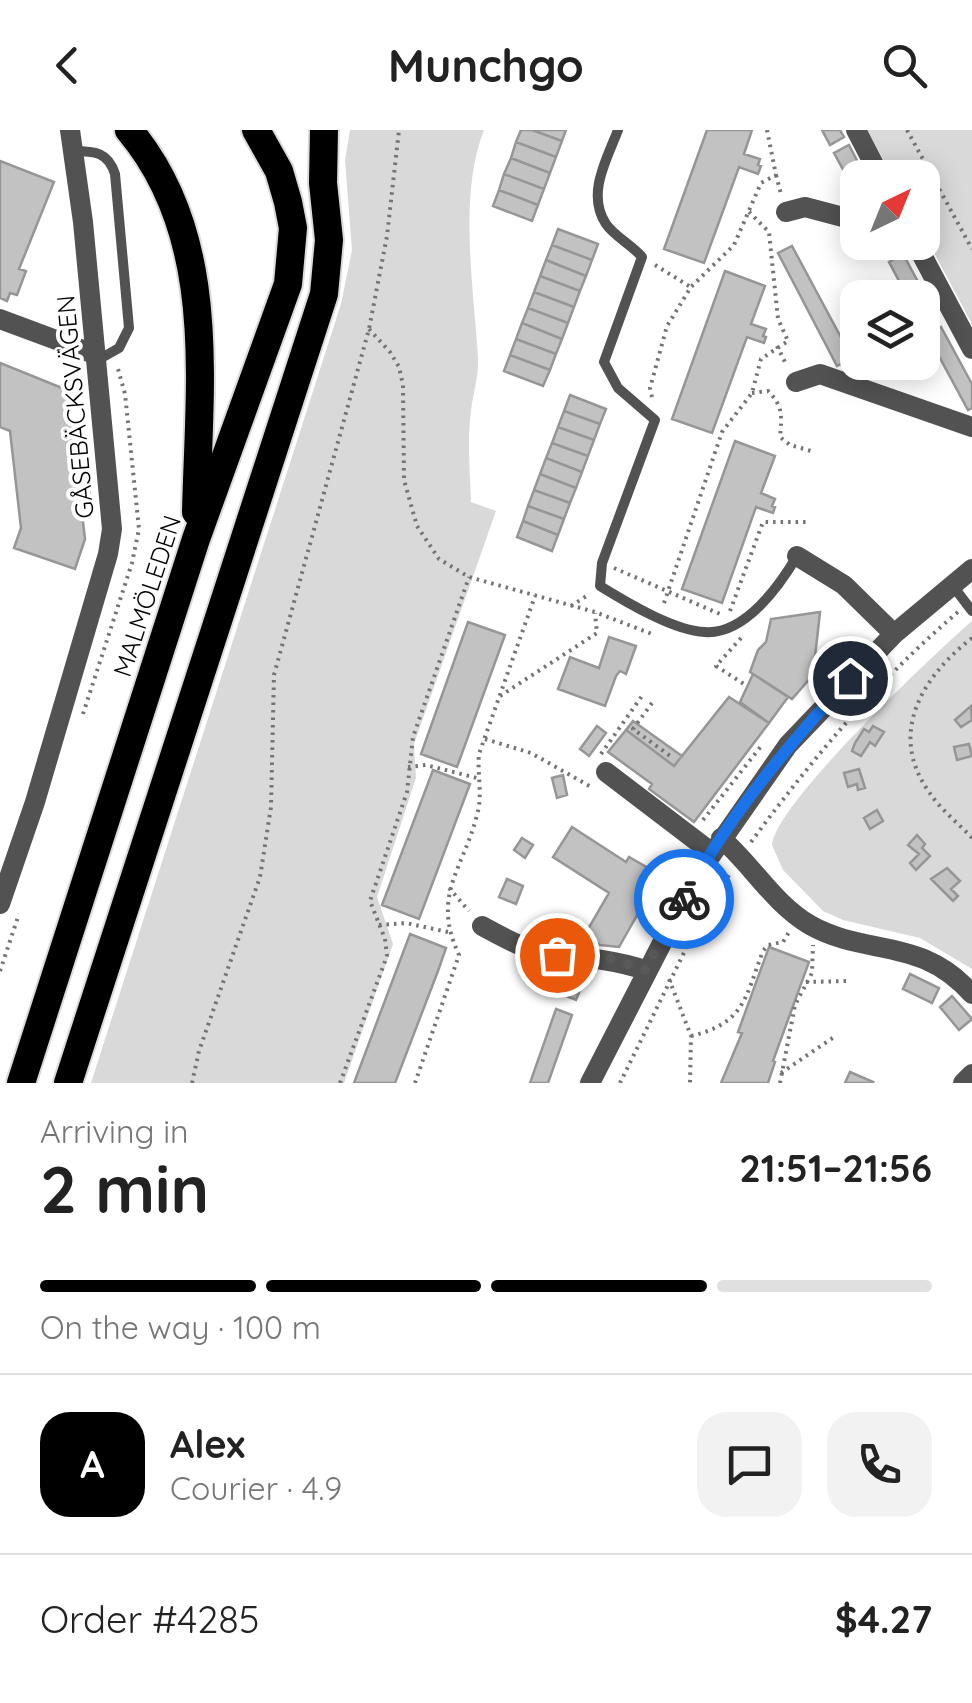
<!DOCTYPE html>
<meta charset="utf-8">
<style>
body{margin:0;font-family:Quicksand,sans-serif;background:#f2f2f2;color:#222;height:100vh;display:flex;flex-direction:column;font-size:38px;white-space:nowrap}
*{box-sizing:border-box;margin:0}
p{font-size:32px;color:#767676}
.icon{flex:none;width:55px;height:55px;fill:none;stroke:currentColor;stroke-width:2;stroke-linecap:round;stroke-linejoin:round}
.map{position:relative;height:953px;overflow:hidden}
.drawer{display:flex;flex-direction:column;background:#fff;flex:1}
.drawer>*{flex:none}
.needle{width:65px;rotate:43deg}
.buttons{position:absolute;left:840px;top:30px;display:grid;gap:20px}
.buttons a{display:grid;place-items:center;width:100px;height:100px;border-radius:20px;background:#fff;box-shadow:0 5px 25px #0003;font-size:50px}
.pin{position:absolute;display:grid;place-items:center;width:85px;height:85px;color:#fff;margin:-42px;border:5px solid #fff;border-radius:50%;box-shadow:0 2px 10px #0007}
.courier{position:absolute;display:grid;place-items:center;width:100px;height:100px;margin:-50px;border:8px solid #1a73e8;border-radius:50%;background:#fff;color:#222;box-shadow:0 2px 12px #0007}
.summary em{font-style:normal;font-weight:700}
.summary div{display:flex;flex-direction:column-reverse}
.summary{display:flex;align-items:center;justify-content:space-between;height:170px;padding:0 40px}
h1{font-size:65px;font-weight:700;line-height:75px}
.bar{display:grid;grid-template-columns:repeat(4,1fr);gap:15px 10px;align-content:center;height:120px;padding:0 40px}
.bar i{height:12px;border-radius:8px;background:#e0e0e0}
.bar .current{background:#000}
.bar p{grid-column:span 4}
.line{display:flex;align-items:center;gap:25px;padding:0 40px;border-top:2px solid #e0e0e0}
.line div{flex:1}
.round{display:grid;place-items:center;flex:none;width:105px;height:105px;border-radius:30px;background:#f2f2f2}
header{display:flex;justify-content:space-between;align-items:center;height:130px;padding:0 40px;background:#fff;font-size:45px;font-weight:700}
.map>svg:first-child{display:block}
</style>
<header><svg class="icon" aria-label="back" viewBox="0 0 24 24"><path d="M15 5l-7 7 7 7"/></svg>Munchgo<svg class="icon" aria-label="search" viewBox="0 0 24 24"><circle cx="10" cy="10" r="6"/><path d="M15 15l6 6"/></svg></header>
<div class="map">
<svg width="972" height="953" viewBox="0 0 972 953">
<rect width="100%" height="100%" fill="#fff"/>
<path fill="#d9d9d9" d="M350,0H484C458,65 474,159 478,228C479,245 473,263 471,281C467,310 470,342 471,372L496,381L414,614L416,648L377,767L393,814L344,953H91L341,174L352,120L345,30Z
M867,0H972V194L923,102L922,48L893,47Z
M972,491V839L920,808L843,790L823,781L783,740L772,715C774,675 935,523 972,491Z"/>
<path fill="#c2c2c2" stroke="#969696" stroke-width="2.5" d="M521,0H532L562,11L556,27L516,12Z
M532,0H566L562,11Z
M707,0H752L744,24L760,29L758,35L761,36L758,44L739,37L704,133L664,119Z
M822,0H840L844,7L830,15Z
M516,12L556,27L550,43L511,28Z
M849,15L866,48H858V67L834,23Z
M511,28L550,43L544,59L504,44Z
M0,31L54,52L19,139L26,141L17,165L10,163L7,171L0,168Z
M504,44L544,59L538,75L499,60Z
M499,60L538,75L532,91L493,76Z
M558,99L598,114L592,130L552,115Z
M552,115L592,130L586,146L546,130Z
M792,116L852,228L837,236L778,123Z
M903,124L937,187L923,195L922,168H908L889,132Z
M546,130L586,146L580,161L540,146Z
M725,141L765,156L751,194L766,199L763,206L766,207L764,213L747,207L712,303L672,289Z
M540,146L580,161L574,177L534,162Z
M534,162L574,177L568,193L528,178Z
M528,178L568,193L562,209L522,193Z
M522,193L562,209L556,224L516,209Z
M941,197L972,254V278L968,280L927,204Z
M516,209L556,224L550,240L510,225Z
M510,225L550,240L543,256L504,241Z
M0,233L67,260L77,341L87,340L90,365L80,366L85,409L75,439L14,418L21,398L10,301L0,297Z
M570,265L606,279L600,294L564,281Z
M564,281L600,294L594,310L558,297Z
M558,297L594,310L588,326L552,313Z
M735,311L775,326L761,363L775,369L772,376L775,377L773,383L756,377L722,473L682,459Z
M552,313L588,326L582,342L546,328Z
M546,328L582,342L576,358L540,344Z
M540,344L576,358L570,373L534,360Z
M534,360L570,373L564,389L528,376Z
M528,376L564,389L558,405L523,391Z
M523,391L558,405L552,421L517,407Z
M820,482L813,545L792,569L750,542L758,520L766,512L771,489Z
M468,492L505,505L457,637L421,624Z
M609,507L636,516L626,544L620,541L616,546L605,576L558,559L570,527L599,538Z
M753,544L788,567L769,593L740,572Z
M729,567L769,593L694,692L649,659L652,654L608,622L626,600L674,636Z
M971,576L972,590L961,597L955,590Z
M633,591L682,626L674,636L626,600Z
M597,596L606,603L589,626L580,619Z
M873,596L884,602L875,616L870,612L861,626L852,621L855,613L864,599L869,602Z
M969,614L972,626L957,630L954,617Z
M859,639L865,658L858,660L857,654L848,657L844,643Z
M433,640L470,654L419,789L382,775Z
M563,645L567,665L557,668L552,648Z
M877,680L883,691L870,699L864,688Z
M572,697L626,732L629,727L660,745L619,817L600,815L584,806L609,763L553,727Z
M917,705L925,714L922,718L930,726L916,740L910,733L919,724L908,715Z
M522,708L533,715L525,728L514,720Z
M947,738L960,751L951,759L958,766L953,771L931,749Z
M507,749L523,756L516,774L499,767Z
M410,804L446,818L438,841L395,953H354Z
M769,817L809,832L773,931L775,932L768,953H721L742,903L738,902Z
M910,844L939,858L932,873L903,859Z
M567,848L583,853L576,870L561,864Z
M952,866L972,889L959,900L940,877Z
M556,879L572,885L548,953H530Z
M850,942L873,952L872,953H845Z"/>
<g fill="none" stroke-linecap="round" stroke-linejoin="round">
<defs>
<path id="trunk" d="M129,0C219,107 199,253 196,382
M21,953L196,409L288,154L293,98L288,72L279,41L256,0
M68,953L324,164L329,110L323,53L324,0"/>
</defs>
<use href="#trunk" stroke="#dbdbdb" stroke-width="32"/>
<path stroke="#747474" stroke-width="4" stroke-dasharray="2.5 5" stroke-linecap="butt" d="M907,0L972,119
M776,45L781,64
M875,119L881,132
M655,135L689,156
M369,199L390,222L399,237L403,255L404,350L417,396L439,429L469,447L595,482L652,504L653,501
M777,216L786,234
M752,263L768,261C783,276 782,286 780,307L790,315L815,322
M652,267L650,258L667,196L691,157L734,115L761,53L776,45L767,0
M614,438L720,484
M664,473L722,302L752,263L761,229L788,211L778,189L769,102L749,82
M571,476L588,465
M730,481L763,392H808
M741,508L716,536L747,556
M972,508C923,546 887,603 929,662C940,679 958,693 972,708
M500,566L597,503L595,483
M652,573L633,599L673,628
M83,584L132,433L139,399L125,264L118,239
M485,609L531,623L593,658
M601,624L642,566
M408,637L426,635L477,648
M703,690L762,615
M751,712C813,628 878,550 958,482
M449,758L469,781
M379,795L406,793L448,802
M0,841L19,784
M669,849L691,906L690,953
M806,852L848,851
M691,906C745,893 745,868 763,821L768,815L783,812L789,802
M781,943L834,907
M192,953L199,921L260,747L271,677L274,545L369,199L387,106L399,0
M340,953L387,826L385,809L370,771L407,662L413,607L469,447
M415,953L459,825C431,765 463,740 477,685C483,664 477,645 479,624L535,466
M620,953L698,794L729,745
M780,953L795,875L812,843L813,815"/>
<path stroke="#525252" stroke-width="10" d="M618,0C607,29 586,64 606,94C614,106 632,115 642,127L604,232L618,258L655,290L602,433L600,456C626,472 674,501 705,502C745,505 780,455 797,426
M73,21C95,21 108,22 115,44L129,198L119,218L96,231
M953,456L972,481"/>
<path stroke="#525252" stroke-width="20" d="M856,0L881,48
M786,82L805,77L858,91
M915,112L972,219
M0,189L94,224
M796,252L820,244L972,297
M797,426L844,455L894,504
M606,642L711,722
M721,708C752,735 774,774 810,795C867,827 921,806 972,864
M0,774L35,672L108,424L112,399L83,92L70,0
M482,796C506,809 530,823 558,825C589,828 615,830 645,840
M590,953L696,747L788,615L894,504L972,439
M963,953L972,944"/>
<use href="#trunk" stroke="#000" stroke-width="28"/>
</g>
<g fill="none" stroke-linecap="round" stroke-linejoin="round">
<path stroke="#595959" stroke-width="10" stroke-dasharray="0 18" d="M557,825L612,829L645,840L684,769"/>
<path stroke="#1a73e8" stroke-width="12" d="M684,769C728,687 788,615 850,548"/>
</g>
<g text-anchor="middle" stroke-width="8" stroke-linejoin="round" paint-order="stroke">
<g font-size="25" fill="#000" stroke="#fff">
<text transform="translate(75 277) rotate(-95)" y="9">GÅSEBÄCKSVÄGEN</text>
<text transform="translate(147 466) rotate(-72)" y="9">MALMÖLEDEN</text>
</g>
</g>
</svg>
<div class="buttons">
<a><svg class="needle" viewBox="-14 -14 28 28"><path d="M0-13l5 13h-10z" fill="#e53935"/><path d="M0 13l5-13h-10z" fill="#767676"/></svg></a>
<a><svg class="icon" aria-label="layers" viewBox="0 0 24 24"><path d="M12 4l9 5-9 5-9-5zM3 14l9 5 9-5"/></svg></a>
</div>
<div class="pin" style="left:557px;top:825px;background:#ea580c"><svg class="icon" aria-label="bag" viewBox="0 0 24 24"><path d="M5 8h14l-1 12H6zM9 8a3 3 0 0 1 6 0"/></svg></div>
<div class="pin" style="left:850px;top:548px;background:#1f2937"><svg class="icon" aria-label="home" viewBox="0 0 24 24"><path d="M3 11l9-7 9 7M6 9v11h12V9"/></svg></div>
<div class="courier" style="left:684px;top:769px"><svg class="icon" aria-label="bike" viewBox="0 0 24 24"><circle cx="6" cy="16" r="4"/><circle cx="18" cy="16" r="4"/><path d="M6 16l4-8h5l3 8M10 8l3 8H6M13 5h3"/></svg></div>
</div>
<section class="drawer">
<div class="summary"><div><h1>2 min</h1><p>Arriving in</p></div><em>21:51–21:56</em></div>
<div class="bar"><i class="current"></i><i class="current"></i><i class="current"></i><i></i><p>On the way · 100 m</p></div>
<div class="line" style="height:180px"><b class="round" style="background:#000;color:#fff">A</b><div><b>Alex</b><p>Courier · 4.9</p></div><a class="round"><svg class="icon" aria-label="chat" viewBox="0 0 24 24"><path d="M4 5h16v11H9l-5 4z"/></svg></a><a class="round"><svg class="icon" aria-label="phone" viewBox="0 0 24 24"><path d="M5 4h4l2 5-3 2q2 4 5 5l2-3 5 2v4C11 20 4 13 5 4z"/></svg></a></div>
<div class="line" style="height:130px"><div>Order #4285</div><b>$4.27</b></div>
</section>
